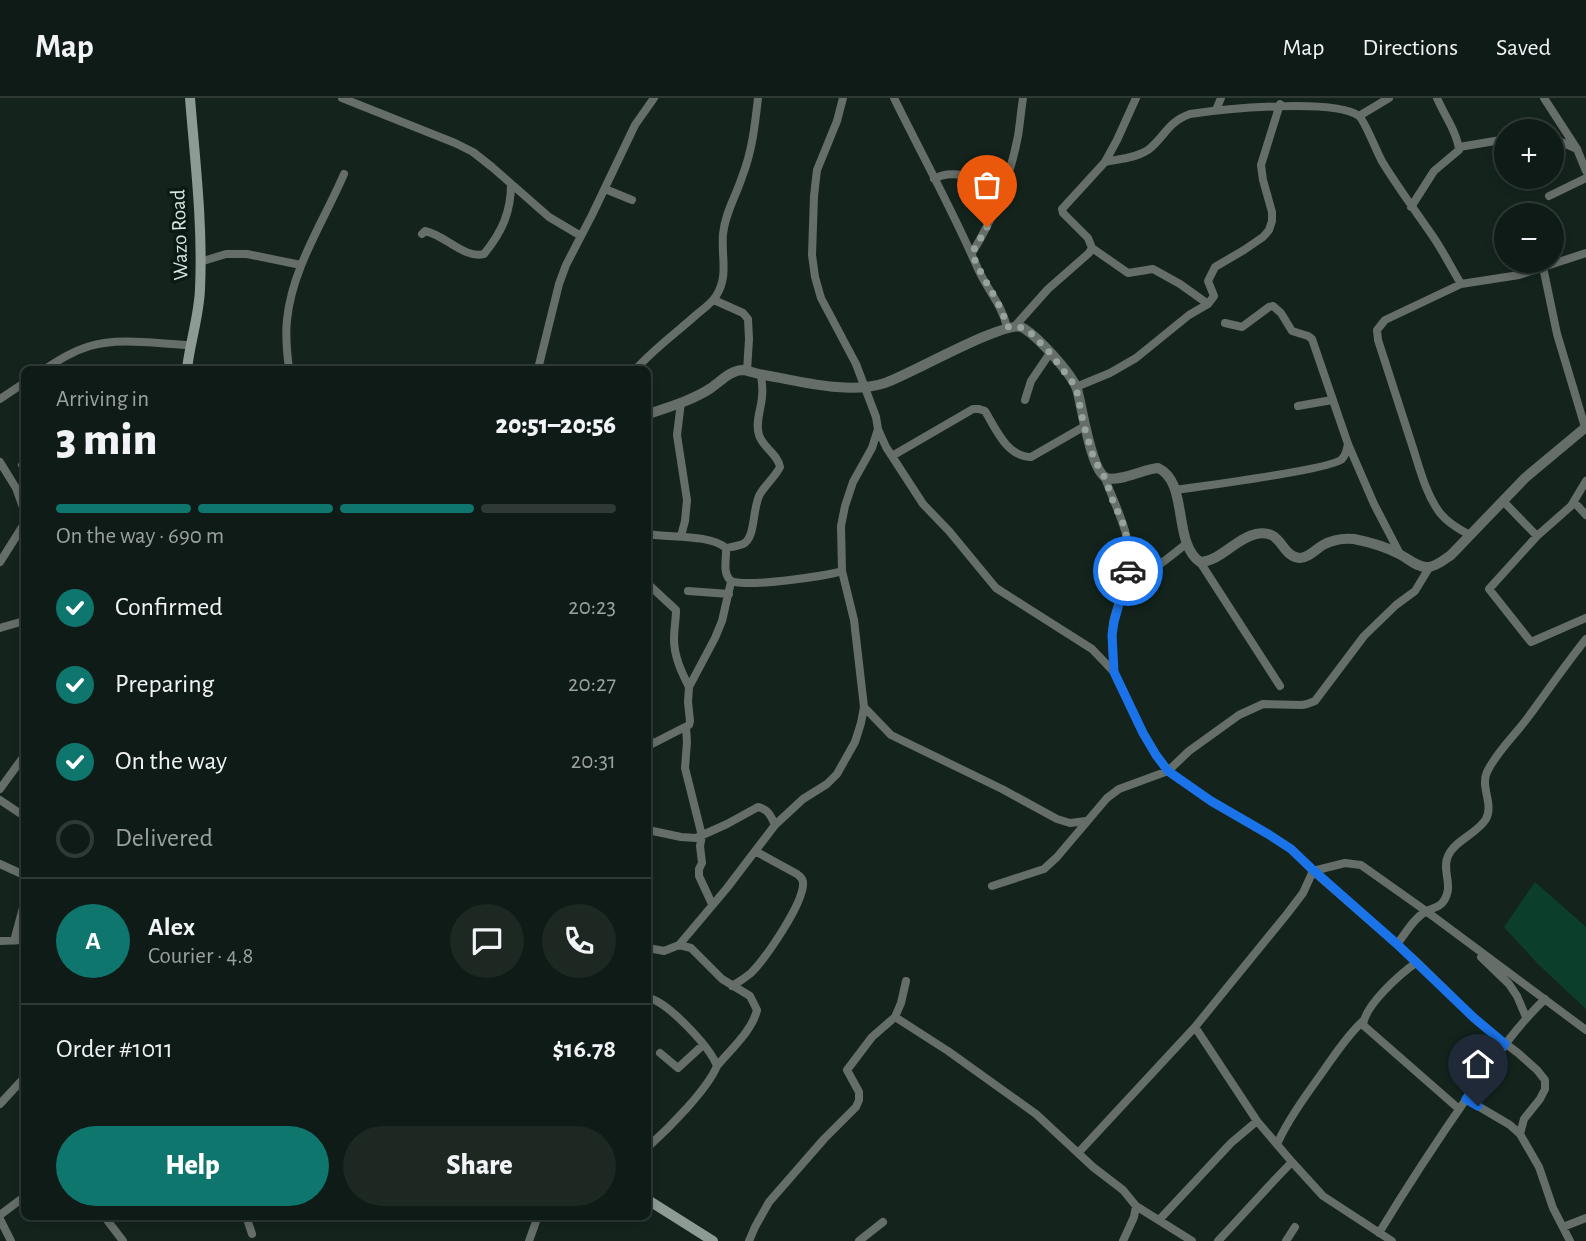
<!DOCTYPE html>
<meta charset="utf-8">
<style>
body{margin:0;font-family:"Alegreya Sans",sans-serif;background:#1d2823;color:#f1f3f6;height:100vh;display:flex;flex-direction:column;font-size:26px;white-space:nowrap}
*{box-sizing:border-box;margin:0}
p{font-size:23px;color:#9ba1a1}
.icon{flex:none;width:38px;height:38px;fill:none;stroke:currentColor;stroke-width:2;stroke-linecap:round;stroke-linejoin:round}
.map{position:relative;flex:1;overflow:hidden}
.drawer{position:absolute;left:21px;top:268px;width:630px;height:854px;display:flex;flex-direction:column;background:#0f1b16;border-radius:10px;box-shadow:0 4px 10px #0003,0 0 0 2px #2f3935}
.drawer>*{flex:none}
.buttons{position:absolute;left:1494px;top:21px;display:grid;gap:14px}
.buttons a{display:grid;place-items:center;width:70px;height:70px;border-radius:50%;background:#0f1b16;box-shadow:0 4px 10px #0003,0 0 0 2px #2f3935;font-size:35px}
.pin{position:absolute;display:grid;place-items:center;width:60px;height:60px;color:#fff;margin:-72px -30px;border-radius:50% 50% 50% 0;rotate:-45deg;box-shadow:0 0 7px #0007}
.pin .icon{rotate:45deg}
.courier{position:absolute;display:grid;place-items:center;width:70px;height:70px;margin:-35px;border:5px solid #1a73e8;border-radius:50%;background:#fff;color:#222;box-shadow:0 2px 9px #0007}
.headline em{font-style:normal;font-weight:800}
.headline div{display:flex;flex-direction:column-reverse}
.headline{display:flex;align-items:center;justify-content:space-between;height:119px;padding:0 35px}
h1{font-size:46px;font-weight:800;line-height:52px}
.bar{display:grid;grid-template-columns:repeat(4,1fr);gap:10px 7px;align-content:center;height:84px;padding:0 35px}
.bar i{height:9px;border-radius:5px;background:#2f3935}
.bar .on{background:#0f766e}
.bar p{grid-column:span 4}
.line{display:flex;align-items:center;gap:18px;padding:0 35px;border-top:2px solid #2f3935}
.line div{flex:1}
.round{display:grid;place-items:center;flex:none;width:74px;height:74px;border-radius:37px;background:#1d2823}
ol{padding:0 35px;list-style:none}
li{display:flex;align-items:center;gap:21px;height:77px}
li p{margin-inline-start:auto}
li .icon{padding:7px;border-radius:50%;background:#0f766e;color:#fff;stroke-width:4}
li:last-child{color:#9ba1a1}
li i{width:38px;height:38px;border:4px solid #2f3935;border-radius:50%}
.primary-button{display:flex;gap:14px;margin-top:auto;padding:14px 35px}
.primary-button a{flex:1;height:80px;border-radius:42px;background:#0f766e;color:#fff;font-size:28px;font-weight:800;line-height:80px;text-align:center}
.primary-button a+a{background:#1d2823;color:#f1f3f6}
header{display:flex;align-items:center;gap:42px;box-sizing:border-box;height:98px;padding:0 35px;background:#0f1b16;border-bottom:2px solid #2f3935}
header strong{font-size:33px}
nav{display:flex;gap:38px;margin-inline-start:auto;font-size:24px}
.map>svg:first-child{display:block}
</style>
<header>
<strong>Map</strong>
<nav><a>Map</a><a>Directions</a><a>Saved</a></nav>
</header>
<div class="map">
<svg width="1586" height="1143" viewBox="0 0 1586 1143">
<rect width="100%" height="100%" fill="#14241d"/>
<path fill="#0b3f2c" d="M1535,784L1586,829V911L1537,865L1504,829Z"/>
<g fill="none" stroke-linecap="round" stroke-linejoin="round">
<path stroke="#666e6a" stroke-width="8" d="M342,0L455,45L473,54L492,69L549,119L581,138
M894,0C922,57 953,113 978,171C987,191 1002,207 1007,229
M1544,0L1577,51L1586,73
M1216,12L1221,0
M1359,18L1389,0
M1552,40L1577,51
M1459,49L1507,41
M1105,64C1119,61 1136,60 1148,52C1166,38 1166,25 1190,16C1223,11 1334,0 1359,18C1365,23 1377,55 1383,65C1399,91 1417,115 1434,140C1444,155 1452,171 1461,186
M934,81C954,69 983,83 1004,90
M605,91L632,102
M1549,98L1586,80
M1411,109L1434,73L1459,52C1457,34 1444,17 1437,0
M422,136L425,133C445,137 464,161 484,156C502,134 511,114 511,86
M1092,150L1128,175L1153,171L1180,186L1208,206
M972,155C994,119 1010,80 1018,38C1020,26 1021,13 1023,0
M200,164L226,156H247L301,167
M1543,169L1557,236L1585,329
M714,202L743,215L748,221L749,241L747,273
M1225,225L1242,229L1269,209L1273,208L1281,215L1292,233L1308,238L1312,241L1348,346L1374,406L1400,456
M1015,228L1048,191L1089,155L1092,150L1088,140L1063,115L1062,111L1105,64L1117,42L1136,0
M45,271C59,262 73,253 90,248C119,239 159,246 189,247
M289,271C287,255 285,239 287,222C292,170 324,123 344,76
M538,271L559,186L566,167L592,117L635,27L654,0
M636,271C654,251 676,235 696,217C703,211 711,206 716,198C729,178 721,158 723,136C725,115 736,98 742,79C752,54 755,27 758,0
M1076,289L1110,275L1136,260L1189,217L1208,206L1214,198L1208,183L1215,169L1244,152L1263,139L1269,132L1272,123V114L1263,82L1261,67L1280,6
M0,301L24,285
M1025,302L1031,283L1050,255
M1298,308L1332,302
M878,331L886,349L923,406L949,433L996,490L1092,551L1114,574L1143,635L1156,657L1168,673L1211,703L1268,736L1291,751L1313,773L1417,864L1473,919L1494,937L1518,955L1537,972L1545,982V991L1540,1001L1524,1021L1520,1036L1539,1069L1553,1110L1570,1143
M892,358L973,311H979L985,313C996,331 1007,359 1031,359L1085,328
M0,364L16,390L24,412
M22,367L24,369
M1105,380C1115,408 1132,437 1129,468C1127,488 1117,505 1113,525C1111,541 1113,558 1114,574
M1586,383L1571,408L1537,438L1489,491L1531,544L1586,520
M1175,392C1197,389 1333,371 1342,361C1345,358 1347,351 1348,346
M1503,403L1537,438
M1574,404L1586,417
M648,436C670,440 709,436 726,450C727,459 722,474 730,482C738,491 828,478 842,473
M1470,437C1458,431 1448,425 1440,415C1426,396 1420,372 1413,350C1401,314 1390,278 1378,242L1377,232L1385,222L1461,186L1519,177L1586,155
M681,438L685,423L687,402L677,337L681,304
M726,450C731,449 738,448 743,446C756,440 752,410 760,396C766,386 775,379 780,369C778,356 763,350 759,337C755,324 761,312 762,299C763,292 762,284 761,277
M0,464L24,426
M1200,464L1280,588
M1126,484C1150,476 1167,461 1187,445
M648,486L676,512C676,522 674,531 674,541C674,558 681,573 689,589
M688,493L729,496
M0,530L24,523
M864,609L891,637L1002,691L1057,721L1070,725L1086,723
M648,629L650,647L648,653
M686,629L687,644L685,670L702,738L700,748L702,765L699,771V778L712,806
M650,647L689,627L690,623L688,604L689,589L715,540L722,523L731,484
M0,691L24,658
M0,702L24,718
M648,732L681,739L696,740L727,726L758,709C768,711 771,718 775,727
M0,766L24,777
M1313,773L1345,765L1361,767L1426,813L1586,932
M992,788L1044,771L1057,759L1107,700L1119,691L1168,673L1189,653L1239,617L1263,606L1302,607L1307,606L1315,603L1364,538L1396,507L1415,493L1429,470
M0,843L24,842
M14,843L24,806
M1397,846C1406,835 1413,821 1425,814C1430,810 1439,810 1443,804C1455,788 1441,773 1448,758C1455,742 1477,736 1486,721C1494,706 1480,689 1487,674C1497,653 1516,636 1529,618C1548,592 1566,566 1586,541
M679,847L691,850L722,881L750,898L757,912C752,933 731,951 717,968
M648,850L664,853L679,847L727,790L775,727L803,701L827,686L837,676L855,644L861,625L864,609L854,522L842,473L841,428L845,408L853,384L872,350L878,331L876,319L856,266L821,200L815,179L812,157L814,98L817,72L837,23L843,0
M1481,859L1509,886L1517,898L1526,919
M1417,864C1400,876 1365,907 1363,927L1459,1011
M732,888C739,884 745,880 751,875C765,861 805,804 803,784C802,779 800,779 797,776L755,753
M648,900C667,903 710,949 717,968C707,992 668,1031 648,1049
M895,919L948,953L1036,1016L1093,1069L1123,1092L1136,1108L1134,1119L1123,1143
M1195,929L1257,1023L1292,1064L1323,1098L1392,1143
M660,955L678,970L703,947
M1466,1001L1510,1027L1520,1036
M0,1006L24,980
M1277,1046C1289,1020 1307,996 1324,972C1336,955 1347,938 1362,924
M1079,1054L1195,929L1287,816L1303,795L1313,773
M1136,1108L1192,1143
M0,1117L24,1099
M104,1118L123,1143
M246,1118L252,1136
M0,1121L11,1143
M1159,1122L1231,1045L1257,1023
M1563,1129L1586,1120
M1379,1135C1408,1087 1439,1040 1471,994C1494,961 1516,929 1545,901
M529,1143L538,1118
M749,1143L755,1129L769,1104L824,1041L856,1009L859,1002V994L847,972L872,939L895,919L901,905L906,883
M859,1143L883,1124
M1218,1143C1243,1117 1266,1090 1292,1064
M1286,1143L1295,1129"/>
<path stroke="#666e6a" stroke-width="10" d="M648,316C669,309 693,302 711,290C721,283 731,272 743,272C750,273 757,276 764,277C801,283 848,297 885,285C909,277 1003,223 1021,229C1035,235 1072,276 1077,291C1082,307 1091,375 1107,380C1120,384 1144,371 1158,370C1189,384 1172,444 1200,464C1221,463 1236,440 1256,436C1283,430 1280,459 1300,460C1308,460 1316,451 1323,447C1332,442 1343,440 1354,441C1369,444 1385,448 1399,456C1408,460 1417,470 1428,469C1436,469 1445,461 1451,457L1525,380L1586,329"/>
<path stroke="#8e9a94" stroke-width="10" d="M187,271C190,244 199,218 200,191C203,127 195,63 190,0
M648,1102L713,1143"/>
</g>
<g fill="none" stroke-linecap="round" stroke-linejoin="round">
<path stroke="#97a39d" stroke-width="7" stroke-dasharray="0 12.6" d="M987,129L972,155C982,182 1001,203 1007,229L1015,228L1023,230L1032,236L1050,255L1076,289L1084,328L1094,361L1105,380L1113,403L1125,430L1128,450V473"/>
<path stroke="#1a73e8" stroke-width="9" d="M1128,473L1114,524L1112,537L1114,574L1143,635L1156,657L1168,673L1211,703L1268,736L1291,751L1313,772L1397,846L1473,919L1505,946L1466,1001L1478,1008"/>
</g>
<g text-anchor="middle" stroke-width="7" stroke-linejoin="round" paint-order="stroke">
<g font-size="21" fill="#dde7e2" stroke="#0b1a14">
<text transform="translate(179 137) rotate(-92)" y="7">Wazo Road</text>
</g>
</g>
</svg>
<div class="buttons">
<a>+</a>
<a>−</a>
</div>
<div class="pin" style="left:987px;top:129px;background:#ea580c"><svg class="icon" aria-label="bag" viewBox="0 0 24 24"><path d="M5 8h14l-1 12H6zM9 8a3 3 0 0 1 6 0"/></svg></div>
<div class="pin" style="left:1478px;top:1008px;background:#1f2937"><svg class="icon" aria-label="home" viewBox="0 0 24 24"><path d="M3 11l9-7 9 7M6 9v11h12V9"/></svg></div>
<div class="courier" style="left:1128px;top:473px"><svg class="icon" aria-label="car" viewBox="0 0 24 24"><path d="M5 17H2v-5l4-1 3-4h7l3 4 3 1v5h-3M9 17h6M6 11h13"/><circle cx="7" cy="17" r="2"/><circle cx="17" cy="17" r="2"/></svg></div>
<section class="drawer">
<div class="headline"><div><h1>3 min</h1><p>Arriving in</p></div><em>20:51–20:56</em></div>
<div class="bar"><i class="on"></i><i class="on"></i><i class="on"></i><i></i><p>On the way · 690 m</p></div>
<ol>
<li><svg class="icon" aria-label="check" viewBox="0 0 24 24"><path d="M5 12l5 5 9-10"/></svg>Confirmed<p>20:23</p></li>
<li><svg class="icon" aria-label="check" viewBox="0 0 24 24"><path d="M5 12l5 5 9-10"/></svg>Preparing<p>20:27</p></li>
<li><svg class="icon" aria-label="check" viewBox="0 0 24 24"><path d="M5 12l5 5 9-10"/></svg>On the way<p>20:31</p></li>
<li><i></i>Delivered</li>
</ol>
<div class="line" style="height:126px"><b class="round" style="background:#0f766e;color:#fff">A</b><div><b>Alex</b><p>Courier · 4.8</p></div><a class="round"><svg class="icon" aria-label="chat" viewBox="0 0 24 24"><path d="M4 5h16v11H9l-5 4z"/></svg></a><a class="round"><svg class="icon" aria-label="phone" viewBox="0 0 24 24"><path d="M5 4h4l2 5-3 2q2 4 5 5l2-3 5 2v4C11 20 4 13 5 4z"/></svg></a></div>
<div class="line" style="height:91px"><div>Order #1011</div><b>$16.78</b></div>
<div class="primary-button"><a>Help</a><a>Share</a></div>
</section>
</div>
